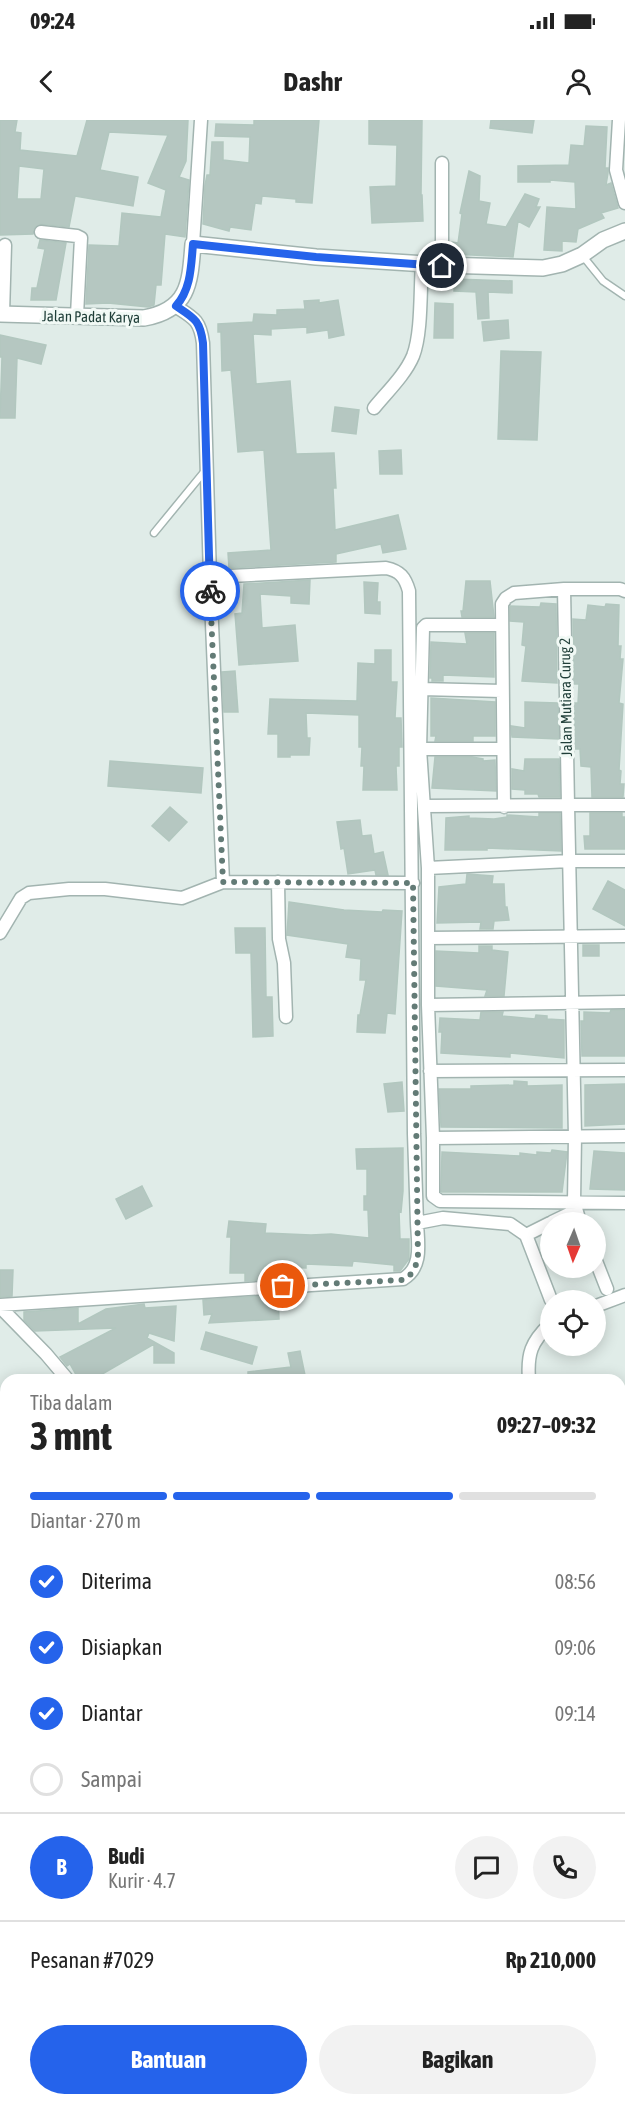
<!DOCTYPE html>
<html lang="id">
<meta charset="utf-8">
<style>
body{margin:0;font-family:"Asap Condensed",sans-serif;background:#f2f2f2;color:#222;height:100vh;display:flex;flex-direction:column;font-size:22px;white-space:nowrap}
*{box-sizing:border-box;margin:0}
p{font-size:20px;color:#767676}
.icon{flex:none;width:33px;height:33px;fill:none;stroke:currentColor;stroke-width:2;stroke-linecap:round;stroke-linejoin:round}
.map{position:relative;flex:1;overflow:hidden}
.panel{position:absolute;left:0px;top:1254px;width:626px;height:732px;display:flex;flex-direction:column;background:#fff;border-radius:18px 18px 0 0;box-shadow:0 3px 15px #0003}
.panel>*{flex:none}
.needle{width:39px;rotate:182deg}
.tools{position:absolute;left:540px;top:1092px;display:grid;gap:12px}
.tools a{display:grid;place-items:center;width:66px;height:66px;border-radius:50%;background:#fff;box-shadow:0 3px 15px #0003;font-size:30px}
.pin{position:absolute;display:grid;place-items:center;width:51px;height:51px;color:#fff;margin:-26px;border:3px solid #fff;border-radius:50%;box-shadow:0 2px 6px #0007}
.courier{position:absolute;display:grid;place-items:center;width:60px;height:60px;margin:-30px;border:4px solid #2563eb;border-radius:50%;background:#fff;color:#222;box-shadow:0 2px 8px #0007}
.head em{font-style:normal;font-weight:700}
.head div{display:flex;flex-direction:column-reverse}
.head{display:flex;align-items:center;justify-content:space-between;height:102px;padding:0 30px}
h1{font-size:39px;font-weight:700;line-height:45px}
.bar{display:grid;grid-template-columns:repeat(4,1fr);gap:9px 6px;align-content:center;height:72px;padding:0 30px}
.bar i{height:8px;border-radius:4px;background:#e0e0e0}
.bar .selected{background:#2563eb}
.bar p{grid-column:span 4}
.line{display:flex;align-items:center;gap:15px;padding:0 30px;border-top:2px solid #e0e0e0}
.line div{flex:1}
.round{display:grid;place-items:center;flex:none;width:63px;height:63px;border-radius:32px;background:#f2f2f2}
ol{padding:0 30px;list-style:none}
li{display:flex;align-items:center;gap:18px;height:66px}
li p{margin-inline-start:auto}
li .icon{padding:6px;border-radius:50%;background:#2563eb;color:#fff;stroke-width:4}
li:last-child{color:#767676}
li i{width:33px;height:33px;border:3px solid #e0e0e0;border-radius:50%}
.primary-button{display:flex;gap:12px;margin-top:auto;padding:12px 30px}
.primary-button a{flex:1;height:69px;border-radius:36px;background:#2563eb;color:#fff;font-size:24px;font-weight:700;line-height:69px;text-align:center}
.primary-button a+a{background:#f2f2f2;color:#222}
.status{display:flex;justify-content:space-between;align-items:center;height:42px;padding:0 30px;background:#fff;direction:ltr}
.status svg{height:16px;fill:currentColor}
header{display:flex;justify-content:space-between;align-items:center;height:78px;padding:0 30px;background:#fff;font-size:27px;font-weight:700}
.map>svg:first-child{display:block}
</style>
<div class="status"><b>09:24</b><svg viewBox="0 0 49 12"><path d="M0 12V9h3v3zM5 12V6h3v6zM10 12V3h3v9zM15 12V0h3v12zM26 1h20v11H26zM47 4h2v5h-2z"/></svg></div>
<header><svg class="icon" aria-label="back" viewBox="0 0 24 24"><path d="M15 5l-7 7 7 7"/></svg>Dashr<svg class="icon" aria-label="person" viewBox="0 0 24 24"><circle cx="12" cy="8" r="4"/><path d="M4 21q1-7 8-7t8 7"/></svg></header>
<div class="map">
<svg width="625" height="1986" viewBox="0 0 625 1986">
<rect width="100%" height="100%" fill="#e0ece8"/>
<path fill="#b5c7c1" stroke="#b2c7bf" stroke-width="1.5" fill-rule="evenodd" d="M0,0H17L15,12L21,13L20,30L77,36L87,0H188L186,41L179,57L189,60L185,117L165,114L161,165H156L154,185L148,187L108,183L86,184L89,125L119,126L122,93L161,97L166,70L148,63L168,15L109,12L100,50L138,57L133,86L75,76L69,107L41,104L35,107L33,114L0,115ZM19,46L44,49L41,79H17Z
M254,0H319L312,83L296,82V79L262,76L261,84L255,83L251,110L230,107L229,111L203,104L205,65L207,55H210L212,22H223V40L249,43L250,17L215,16L216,4L254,5Z
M369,0H422L421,75H422L423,101L372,103L370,67L396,66L397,25L369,24Z
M491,0H534L532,13L490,8Z
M586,6L607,7L605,48H608V53L606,65L611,63L618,88L601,93L604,98L578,109L576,122L562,121V131L544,130L547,87L576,89L575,62L550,60V62H518V46L569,45L571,25L584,26Z
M469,51L480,56L479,81L490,83L486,104L506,107L525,74L539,79L536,87H540L529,107L518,101L513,137L450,134L452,122L458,123L462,94L460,93Z
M40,120L66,123L56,180H31L32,168H37L45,129L38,128Z
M455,159L512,161V173L488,172L489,198L478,199L476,172L454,171Z
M319,180V183L338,180L344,215L329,218L328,210L307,213V207L271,209V215L253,214L256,264L290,261L296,334L334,333L336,368H333L335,410L398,395L406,429L383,433L381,424L336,434V442L229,448L228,433L271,430L264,330L238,332L231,250L222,251L221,212H218V204L253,202L254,194L277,195V190L305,189L304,181Z
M435,183L453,184V218H434Z
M508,200L509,218L484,221L482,202Z
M0,215L46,225L41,244L17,238L15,298H0L2,237H0Z
M501,231L541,232L537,320L498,319Z
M335,287L359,290L356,314L332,311Z
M401,330L402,354H380L379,331Z
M310,460L309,484L291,483V476L260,474L262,508L295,505L298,541L239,545L235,494L242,493L244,464Z
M466,461H490L494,497H462L461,491H463Z
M364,462L378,463L377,482H380V494L365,493Z
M541,483L556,484L557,563L522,561L526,526L522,525L524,502L510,501V486L540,487Z
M606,484L619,485L618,526H621L620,539H623L619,583L623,584L619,650L621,651L620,664H624L623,677H592L591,647L581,646L580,629H575L574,583H578L579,564H574L573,499L586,500L588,485L605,487Z
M465,513H494V557L443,555V561H432V558H430L431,522L467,524Z
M375,530H391V562H397L395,598H401L402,627H399V646H396L397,670H363L364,646H361L362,627H359V595L306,593L307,618H310L309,635H290V637H278V614H268L270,579L357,581L358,543L375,544Z
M235,551L238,592H224L222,552Z
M431,578L495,582V616H473V621H435L436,616H431Z
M525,582L558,583L559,619L512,617L511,606L525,608Z
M435,637H472L483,639V641L495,640L496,671L432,668Z
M525,639H559L560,677H539L538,674H525V670L512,669V649L524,651Z
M110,641L203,648L201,673L108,666Z
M170,687L187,702L169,721L152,706Z
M539,693H560L561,731L487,728V730H445L446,698L469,696V698L494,699L507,697V695L539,697Z
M590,693H622V697H625V729H585L584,716H590Z
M360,700L362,716L371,715L374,734L383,732L388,755H376L375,750L348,754L344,728L341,729L337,702Z
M467,754L493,756L492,764H504L505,787H507L509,800L494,801L493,809H480L481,802L437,803L439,767L466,764Z
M608,761L625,770V806L593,789Z
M289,782L344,790L382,792L383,790L402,791L395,894L387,893L385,913L357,912L358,895H360L366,860H360L361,839L346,837L348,824L287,815Z
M235,808H265L266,877H272L273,916L253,917L251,833H236Z
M583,825H599V836H583Z
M479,826H492V830L508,832L504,876H485L487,870L436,866V831L479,833Z
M611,890H625V936H582L581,901H584V892L610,893Z
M481,892H503L502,896L535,899L536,895L547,896V899L564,900V938L510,933V937L441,933L442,912H439L440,898L480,900Z
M514,961L527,962V966L562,965V1008L441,1007L439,969H471V966L514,965Z
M402,962L404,991L388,992L384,964Z
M625,964V1004L585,1006V965Z
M403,1028V1071L401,1092L399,1091L400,1119H409V1139L400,1151H394V1145L353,1141L352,1146L306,1144V1148L264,1146V1160L245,1161V1153H230L231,1117H227L229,1101L266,1104L265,1113L311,1115L331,1114L369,1118L368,1090H364V1076H367V1049H357L356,1029Z
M552,1030L567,1032L562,1072H441L442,1032L520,1036V1033L537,1035V1032L551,1033Z
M594,1031L625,1033V1070L590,1069Z
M142,1066L152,1086L126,1099L116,1079Z
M0,1150H13L12,1176L0,1177Z
M278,1175L279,1199L209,1203L212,1194L204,1195L203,1180Z
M144,1184L145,1188L176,1186L174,1221L149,1213L147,1218L174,1233V1243H154V1224L92,1260H79L70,1244L67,1246L60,1237L116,1208L35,1211L24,1200V1192L78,1188V1204L106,1189Z
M206,1212L257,1227L252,1244L201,1229Z
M300,1231L306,1260H248V1252L291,1247L288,1233Z"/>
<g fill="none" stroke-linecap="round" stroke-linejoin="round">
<defs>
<path id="service" d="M582,135L603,161L625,176
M154,413L204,352
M620,1465L625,1464
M620,1974L625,1972"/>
<path id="minor" d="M619,0L616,50L625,83
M442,43V145
M41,112L77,116L81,118L77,195
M193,124L201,0
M175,186C194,198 200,200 203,223L210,457L223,762
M3,194L5,125
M374,288C387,272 405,255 413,236C422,213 420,170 422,144
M210,457L386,448C400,451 405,457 409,471L414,1014L417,1103
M501,505H426L423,508L420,629L428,748V885L433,1018V1076L440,1081L625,1083
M421,569L502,571
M420,629H503
M424,686L568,685L564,469
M504,687L502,484L506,478L514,473L564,469H620L625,471
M428,748L570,741H625
M278,762L279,819L284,843L286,897
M0,813L21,778L29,773L69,769H105L182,778L223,762L413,763
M428,818L625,816
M428,885L625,882
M430,951L625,950
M433,1018L625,1016
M552,1102L575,1091
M580,1102L574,1082L575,1016L568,685H625
M526,1115L550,1103
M596,1141L607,1169
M0,1185L403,1159C423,1147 418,1124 417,1103L443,1098L510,1104L526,1115L551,1180
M596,1186L625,1175
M0,1187L46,1234L68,1260
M529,1260C527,1234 531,1222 550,1204
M620,1403L625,1411
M0,1723L6,1722
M596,1980L597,1986
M90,1986L92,1980"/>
<path id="tertiary" d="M0,194L144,198C189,190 190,163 193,124L316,137L442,145L543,148L562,144L582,135L603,120L625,111"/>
</defs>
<use href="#service" stroke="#a2b4b0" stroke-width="9"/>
<use href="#minor" stroke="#a2b4b0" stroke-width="15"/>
<use href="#tertiary" stroke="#a2b4b0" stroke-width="18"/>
<use href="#service" stroke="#fff" stroke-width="6"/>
<use href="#minor" stroke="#fff" stroke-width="12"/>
<use href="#tertiary" stroke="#fff" stroke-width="15"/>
</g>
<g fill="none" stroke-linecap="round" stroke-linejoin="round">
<path stroke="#637b76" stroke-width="6" stroke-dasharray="0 10.8" d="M210,471L223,762L413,763L418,1141L411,1154L403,1160L283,1166"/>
<path stroke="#2563eb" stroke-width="8" d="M210,471L203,223C200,200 194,198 176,186C191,169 191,147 193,124L316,137L442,146"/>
</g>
<g text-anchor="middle" stroke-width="6" stroke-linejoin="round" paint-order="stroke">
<g font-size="15" fill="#1f3e38" stroke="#f1f9f5">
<text transform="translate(91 197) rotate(1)" y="5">Jalan Padat Karya</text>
<text transform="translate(566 577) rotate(-91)" y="5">Jalan Mutiara Curug 2</text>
</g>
</g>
</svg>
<div class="tools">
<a><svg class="needle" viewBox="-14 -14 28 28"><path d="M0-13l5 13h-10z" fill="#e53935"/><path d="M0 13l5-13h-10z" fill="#767676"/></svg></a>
<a><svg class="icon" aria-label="locate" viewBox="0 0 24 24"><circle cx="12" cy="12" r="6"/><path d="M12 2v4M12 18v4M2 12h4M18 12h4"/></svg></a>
</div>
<div class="pin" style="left:283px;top:1166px;background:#ea580c"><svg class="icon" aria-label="bag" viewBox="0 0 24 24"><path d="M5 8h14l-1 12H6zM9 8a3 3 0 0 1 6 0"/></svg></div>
<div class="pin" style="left:442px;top:146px;background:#1f2937"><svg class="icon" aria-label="home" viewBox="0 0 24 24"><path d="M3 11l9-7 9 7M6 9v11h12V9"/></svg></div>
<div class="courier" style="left:210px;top:471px"><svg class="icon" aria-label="bike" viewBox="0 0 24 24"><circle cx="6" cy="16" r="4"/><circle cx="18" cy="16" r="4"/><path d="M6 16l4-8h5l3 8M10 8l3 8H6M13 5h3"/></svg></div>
<section class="panel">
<div class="head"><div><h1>3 mnt</h1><p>Tiba dalam</p></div><em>09:27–09:32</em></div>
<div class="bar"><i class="selected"></i><i class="selected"></i><i class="selected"></i><i></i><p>Diantar · 270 m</p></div>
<ol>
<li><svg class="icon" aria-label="check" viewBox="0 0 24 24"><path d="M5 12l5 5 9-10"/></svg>Diterima<p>08:56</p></li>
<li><svg class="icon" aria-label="check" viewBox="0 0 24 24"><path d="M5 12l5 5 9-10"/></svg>Disiapkan<p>09:06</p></li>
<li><svg class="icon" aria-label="check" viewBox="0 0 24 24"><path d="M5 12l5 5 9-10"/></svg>Diantar<p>09:14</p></li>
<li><i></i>Sampai</li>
</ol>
<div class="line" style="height:108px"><b class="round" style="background:#2563eb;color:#fff">B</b><div><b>Budi</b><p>Kurir · 4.7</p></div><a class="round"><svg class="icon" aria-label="chat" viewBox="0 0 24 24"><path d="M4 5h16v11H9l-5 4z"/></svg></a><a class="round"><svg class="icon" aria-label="phone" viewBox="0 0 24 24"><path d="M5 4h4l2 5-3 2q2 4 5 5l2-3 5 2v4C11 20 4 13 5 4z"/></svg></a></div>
<div class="line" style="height:78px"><div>Pesanan #7029</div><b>Rp 210,000</b></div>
<div class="primary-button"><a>Bantuan</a><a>Bagikan</a></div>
</section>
</div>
